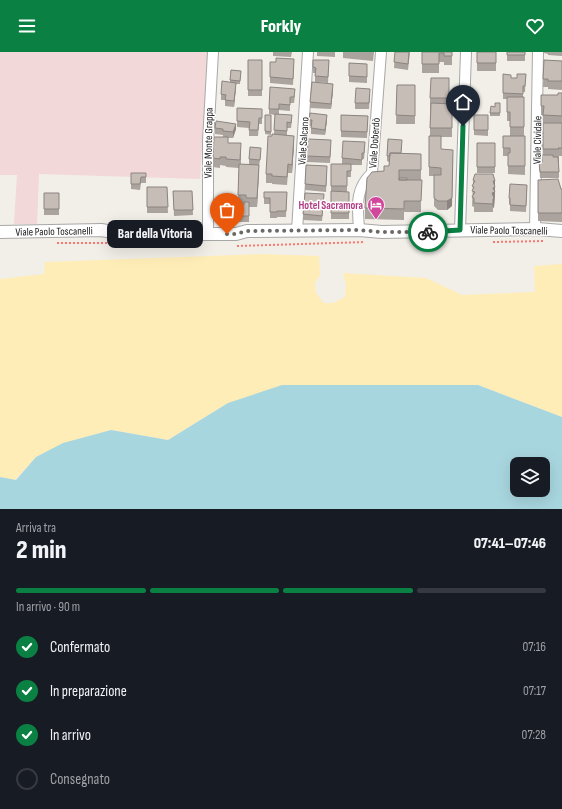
<!DOCTYPE html>
<html lang="it">
<meta charset="utf-8">
<style>
body{margin:0;font-family:"Sofia Sans Condensed",sans-serif;background:#20242c;color:#f1f3f6;height:100vh;display:flex;flex-direction:column;font-size:15px;white-space:nowrap}
*{box-sizing:border-box;margin:0}
p{font-size:13px;color:#9ea1a6}
.icon{flex:none;width:22px;height:22px;fill:none;stroke:currentColor;stroke-width:2;stroke-linecap:round;stroke-linejoin:round}
.map{position:relative;height:457px;overflow:hidden}
.side{display:flex;flex-direction:column;background:#171b24;flex:1}
.side>*{flex:none}
.fabs{position:absolute;left:510px;top:405px;display:grid;gap:8px}
.fabs a{display:grid;place-items:center;width:40px;height:40px;border-radius:8px;background:#171b24;box-shadow:0 4px 16px #0002;font-size:20px}
.pin{position:absolute;display:grid;place-items:center;width:34px;height:34px;color:#fff;margin:-41px -17px;border-radius:50% 50% 50% 0;rotate:-45deg;box-shadow:0 0 4px #0007}
.pin .icon{rotate:45deg}
.courier{position:absolute;display:grid;place-items:center;width:40px;height:40px;margin:-20px;border:3px solid #0b8043;border-radius:50%;background:#fff;color:#222;box-shadow:0 1px 5px #0007}
.bubble{position:absolute;height:28px;border-radius:8px;background:#171b24;box-shadow:0 4px 16px #0002;font-size:13px;font-weight:800;line-height:28px;text-align:center}
.overview em{font-style:normal;font-weight:800}
.overview div{display:flex;flex-direction:column-reverse}
.overview{display:flex;align-items:center;justify-content:space-between;height:68px;padding:0 16px}
h1{font-size:26px;font-weight:800;line-height:30px}
.bar{display:grid;grid-template-columns:repeat(4,1fr);gap:6px 4px;align-content:center;height:48px;padding:0 16px}
.bar i{height:5px;border-radius:3px;background:#363941}
.bar .selected{background:#0b8043}
.bar p{grid-column:span 4}
ol{padding:0 16px;list-style:none}
li{display:flex;align-items:center;gap:12px;height:44px}
li p{margin-inline-start:auto}
li .icon{padding:4px;border-radius:50%;background:#0b8043;color:#fff;stroke-width:4}
li:last-child{color:#9ea1a6}
li i{width:22px;height:22px;border:2px solid #363941;border-radius:50%}
header{display:flex;justify-content:space-between;align-items:center;height:52px;padding:0 16px;background:#0b8043;color:#fff;font-size:18px;font-weight:800}
.map>svg:first-child{display:block}
</style>
<header><svg class="icon" aria-label="menu" viewBox="0 0 24 24"><path d="M4 6h16M4 12h16M4 18h16"/></svg>Forkly<svg class="icon" aria-label="heart" viewBox="0 0 24 24"><path d="M12 20l-8-8c-3-5 5-10 8-4 3-6 11-1 8 4z"/></svg></header>
<div class="map">
<svg width="562" height="457" viewBox="0 0 562 457">
<rect width="100%" height="100%" fill="#f2eee8"/>
<path fill="#f2d8d8" d="M0,0H208L200,127L39,122L37,172H14L17,123H0Z"/>
<path fill="#ffedb8" d="M261,202L319,204L320,223L315,231L316,241L324,251H333L345,245L346,233L343,221L426,226L462,243L535,240L534,214L562,212V365L478,333L228,351L168,388L111,378L36,405L15,428L0,425V227L44,222L45,210Z"/>
<path fill="#a8d6df" fill-rule="evenodd" d="M282,333H478L562,365V457H0V425L16,428L36,405L63,391L111,378L168,388L228,351ZM517,412H543V438H517Z"/>
<g fill="none" stroke-linecap="round" stroke-linejoin="round">
<defs>
<path id="minor" d="M535,177L538,0
M359,178C358,155 354,138 372,121L381,0
M460,178L466,0
M297,179L308,0
M208,182V89L213,0"/>
<path id="tertiary" d="M0,180L101,178L127,182H236L247,179L359,178L382,180L538,177L562,179"/>
</defs>
<use href="#minor" stroke="#a8a8a8" stroke-width="12"/>
<use href="#tertiary" stroke="#a8a8a8" stroke-width="14"/>
<path stroke="#fc766f" stroke-width="2" stroke-dasharray="2 2" stroke-linecap="butt" d="M493,190L545,189
M57,191H109
M237,194L365,190"/>
<use href="#minor" stroke="#fff" stroke-width="10"/>
<use href="#tertiary" stroke="#fff" stroke-width="12"/>
</g>
<path fill="#aba39d" d="M273,0H296H292L291,5L273,4Z
M317,0H335V5L317,4Z
M343,0H374L373,9L343,6Z
M395,0H410L408,18L394,16Z
M422,0H452V13H444V10H439V21H422Z
M477,0H496V19H477Z
M507,0H525V9H507Z
M544,0H562V4L548,3V2L544,1Z
M248,8H262V44H248Z
M313,8H329L328,31L315,30V21H313Z
M544,8L562,9V38L548,37V35H543Z
M349,11L367,12V31L349,30Z
M294,13L293,33L270,31V25Z
M231,18L241,19L240,32H236L234,55L225,54V48H221V42L230,30Z
M503,22L511,26H517L526,22L525,40H523V45H524V84H510V69H507V47H503Z
M449,26V51L452,52V85H441V97L452,154L447,158H438L434,154V124H429V84H430V46Z
M397,33H415V72H396Z
M333,38L331,57L310,56V50Z
M562,41V104H559V126H540L539,110H542L543,103V63H541V43H558Z
M370,42L369,57H355V51Z
M295,43L294,51H290V59L279,58V62L292,68L291,76H287V83L294,92L292,121H288L287,133L272,132V131H266V122L272,84L274,82L275,63L269,62V57Z
M500,51V64H490V61L495,55Z
M237,56L262,57V72H259L258,84H249V76L237,75Z
M265,63H271V83L265,82Z
M341,63L368,64L367,86L341,85Z
M474,63H488V84L474,83Z
M309,68H327L325,83L311,82V74H309Z
M215,76L236,77L233,86H228V91L241,100V112H249V107L261,102L259,114L257,155H249V170H221L222,153H244V152L238,151L239,116L226,115V114L220,113V116L213,115V106L223,85V83L215,82Z
M503,84H525V123L508,122V104H503Z
M477,91H495V121H477Z
M331,94L330,111L307,110V104Z
M402,94L401,101L421,102V160H404V168L365,167V156L389,114V110L387,109V104Z
M365,96L364,107H362V113H351V125H347V140H349V167H331V112H346H342V106Z
M327,120L326,140L305,138V132Z
M131,121H146V131H141L140,138L131,137Z
M473,128L495,129V143L494,155L493,156V160H474V155L472,154Z
M538,128L561,137H562V170L538,169Z
M527,133L526,160L510,159V152H509V146Z
M147,135H167L168,161H147Z
M173,139H192L193,163L174,164Z
M264,140H287L286,165H277V166H270V152H264Z
M44,141H59V163H44Z
M324,148L322,169L303,168V162Z"/>
<path fill="#8b8480" d="M236,31V36L234,55V49Z
M333,32V38L331,57V52Z
M327,63V68L325,83V78Z
M236,72V77L233,86V80Z
M294,84V92L292,121V113Z
M453,98L452,154L447,158V149Z
M259,113V121L257,155V146Z
M493,129H495V143L494,155L493,156L492,141Z"/>
<path fill="#c7bdb7" stroke="#8b8480" d="M395,0H409L408,12L394,10Z
M422,0H452V4H444V1H439V12H422Z
M477,0H496V11H477Z
M507,0H525V3H507Z
M276,6L294,7L293,27L270,25V10H276Z
M248,8H262V38H248Z
M313,8H329L328,25L315,24L316,16L313,15Z
M544,8L562,9V29H548V27H543Z
M349,11L367,12V25L349,24Z
M231,18L241,19L240,29L230,28Z
M503,22L511,23V26H517V22H526L525,34H523V42L503,41Z
M431,26H449V46H430Z
M222,29L236,31L234,49L225,48L226,43L221,42Z
M312,30L333,32L331,52L310,50Z
M397,33H415V64L396,63Z
M270,35L295,37L294,45H290V53L279,52V57H269Z
M356,36L370,37L369,51H355Z
M558,41H562V64L543,63L544,54H541V43H558Z
M507,45H524V75H510V60H507Z
M431,51L452,52V76H430Z
M495,51H500V61H490L491,54L495,55Z
M237,56L262,57V66H259L258,78H249L250,70L237,69Z
M310,61L327,63L325,78L311,76L312,68H309Z
M275,62L292,63L291,71L287,70V79L274,78Z
M265,63H271V80L265,79Z
M341,63L368,64L367,80L341,79Z
M474,63H488V78H474Z
M216,69L236,72L233,80L223,79V77L215,76Z
M543,71H562V96H558L559,97H543Z
M272,82L294,84L292,113L288,112L287,125L272,124V122H266L268,84H272Z
M429,84H441V97L453,98L452,146L447,149H438L434,146V123H441V116L429,115Z
M503,84H525V114H508V101H510V96H503Z
M214,85H228V91H241L240,108L226,107V105H220V107L213,106Z
M308,87L331,88L330,105L307,104Z
M388,87L402,88L401,101H390V104H387Z
M343,89L365,90L364,101H362V108L342,106Z
M477,91H495V115H477Z
M250,95L261,96L260,108L249,107Z
M390,101L421,102V118H399V128H422L421,149H404V157L365,156L367,126L372,120L384,119V114H389Z
M542,103H553V105H558L559,120H540L539,110H542Z
M239,112L259,113L257,146H246V143H238Z
M331,112H351V119H347V134H331Z
M306,113L327,114L326,134L305,132Z
M131,121H146V125H141L140,132H131Z
M475,122H493L495,129H493L495,135L493,136L495,140L492,141L494,146L493,147V152L474,151V146L472,145L475,140L472,139L474,135L472,134L475,129L473,128Z
M399,126H407V128H399Z
M558,127L561,137H562V161H538V128Z
M510,132L527,133L526,154L510,153V146H509Z
M147,135H167L168,155H147Z
M173,139H192L193,158H174Z
M331,139L349,140V161H331Z
M264,140H287L286,159H277V160H270V146H264Z
M44,141H59V157H44Z
M305,141L324,142L322,164L303,162Z
M244,150H249V164H221L222,153H244Z"/>
<g fill="none" stroke-linecap="round" stroke-linejoin="round">
<path stroke="#6a6967" stroke-width="4" stroke-dasharray="0 7.2" d="M227,182H236L247,179L359,178L382,180H428"/>
<path stroke="#0b8043" stroke-width="5" d="M428,180L460,178L463,74"/>
</g>
<defs>
<symbol id="hotel-pin" viewBox="-11 -11 22 30"><path d="M0 17L-7.5 6A9.5 9.5 0 1 1 7.5 6Z" fill="#d1479c" stroke="#fff"/><path d="M-6-4.5h1.5V1H6V5H4.5V3h-9V5H-6ZM-4 0a1.8 1.8 0 1 1 3.6 0ZM.5 0V-2.5h3Q6-2.5 6 0Z" fill="#fff"/></symbol>
</defs>
<g fill-rule="evenodd">
<use href="#hotel-pin" x="366" y="143" width="20" height="27"/>
</g>
<g text-anchor="middle" stroke-width="3" stroke-linejoin="round" paint-order="stroke">
<g font-size="11" fill="#212121" stroke="#fff">
<text transform="translate(537 88) rotate(-89)" y="4">Viale Cividale</text>
<text transform="translate(303 89) rotate(-86)" y="4">Viale Salcano</text>
<text transform="translate(208 91) rotate(-89)" y="4">Viale Monte Grappa</text>
<text transform="translate(374 91) rotate(-86)" y="4">Viale Doberdò</text>
<text transform="translate(509 178) rotate(1)" y="4">Viale Paolo Toscanelli</text>
<text transform="translate(54 179) rotate(-1)" y="4">Viale Paolo Toscanelli</text>
</g>
<g font-size="11" font-weight="bold" fill="#b23c85" stroke="#fff" text-anchor="end">
<text x="363" y="157">Hotel Sacramora</text>
</g>
</g>
</svg>
<div class="fabs">
<a><svg class="icon" aria-label="layers" viewBox="0 0 24 24"><path d="M12 4l9 5-9 5-9-5zM3 14l9 5 9-5"/></svg></a>
</div>
<div class="pin" style="left:227px;top:182px;background:#ea580c"><svg class="icon" aria-label="bag" viewBox="0 0 24 24"><path d="M5 8h14l-1 12H6zM9 8a3 3 0 0 1 6 0"/></svg></div>
<div class="pin" style="left:463px;top:74px;background:#1f2937"><svg class="icon" aria-label="home" viewBox="0 0 24 24"><path d="M3 11l9-7 9 7M6 9v11h12V9"/></svg></div>
<div class="courier" style="left:428px;top:180px"><svg class="icon" aria-label="bike" viewBox="0 0 24 24"><circle cx="6" cy="16" r="4"/><circle cx="18" cy="16" r="4"/><path d="M6 16l4-8h5l3 8M10 8l3 8H6M13 5h3"/></svg></div>
<div class="bubble" style="left:107px;top:168px;width:96px">Bar della Vitoria</div>
</div>
<section class="side">
<div class="overview"><div><h1>2 min</h1><p>Arriva tra</p></div><em>07:41–07:46</em></div>
<div class="bar"><i class="selected"></i><i class="selected"></i><i class="selected"></i><i></i><p>In arrivo · 90 m</p></div>
<ol>
<li><svg class="icon" aria-label="check" viewBox="0 0 24 24"><path d="M5 12l5 5 9-10"/></svg>Confermato<p>07:16</p></li>
<li><svg class="icon" aria-label="check" viewBox="0 0 24 24"><path d="M5 12l5 5 9-10"/></svg>In preparazione<p>07:17</p></li>
<li><svg class="icon" aria-label="check" viewBox="0 0 24 24"><path d="M5 12l5 5 9-10"/></svg>In arrivo<p>07:28</p></li>
<li><i></i>Consegnato</li>
</ol>
</section>
